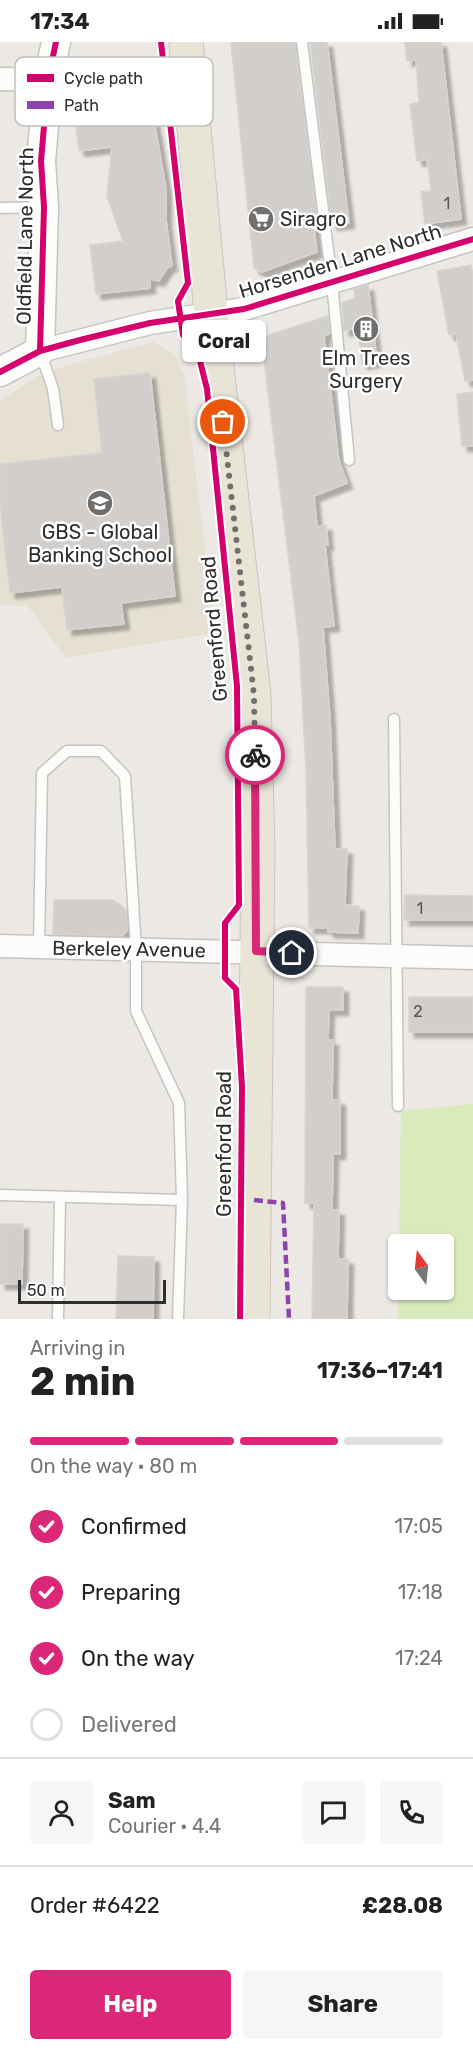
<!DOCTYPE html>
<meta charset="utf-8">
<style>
body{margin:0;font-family:Rubik,sans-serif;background:#f6f6f6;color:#222;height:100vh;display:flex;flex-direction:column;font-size:22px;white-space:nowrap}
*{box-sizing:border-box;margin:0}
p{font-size:20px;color:#767676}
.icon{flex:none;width:33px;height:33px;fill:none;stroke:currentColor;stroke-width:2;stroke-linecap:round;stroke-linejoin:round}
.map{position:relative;height:1277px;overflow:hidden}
.drawer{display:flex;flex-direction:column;background:#fff;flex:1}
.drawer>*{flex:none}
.needle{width:39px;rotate:345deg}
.buttons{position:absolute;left:388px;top:1192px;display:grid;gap:12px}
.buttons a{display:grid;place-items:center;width:66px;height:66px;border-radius:6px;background:#fff;box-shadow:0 2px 4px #0004;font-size:30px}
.scale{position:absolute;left:18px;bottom:15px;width:148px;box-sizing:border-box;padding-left:6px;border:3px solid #2e2e2e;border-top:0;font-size:16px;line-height:21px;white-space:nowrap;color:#2e2e2e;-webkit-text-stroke:4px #fff;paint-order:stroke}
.pin{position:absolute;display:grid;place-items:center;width:51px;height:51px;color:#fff;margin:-26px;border:3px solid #fff;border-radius:50%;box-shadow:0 2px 6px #0007}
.courier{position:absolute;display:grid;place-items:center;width:60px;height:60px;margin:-30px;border:4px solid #db2777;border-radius:50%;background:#fff;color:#222;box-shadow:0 2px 8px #0007}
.bubble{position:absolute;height:42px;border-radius:6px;background:#fff;box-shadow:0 2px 4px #0004;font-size:20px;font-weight:700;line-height:42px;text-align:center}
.summary em{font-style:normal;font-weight:700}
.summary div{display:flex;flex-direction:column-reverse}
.summary{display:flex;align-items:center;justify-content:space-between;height:102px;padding:0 30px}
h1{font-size:39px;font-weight:700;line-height:45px}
.bar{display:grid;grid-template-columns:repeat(4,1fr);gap:9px 6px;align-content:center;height:72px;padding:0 30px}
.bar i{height:8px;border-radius:4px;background:#e0e0e0}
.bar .on{background:#db2777}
.bar p{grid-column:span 4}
.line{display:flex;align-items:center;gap:15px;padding:0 30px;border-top:2px solid #e0e0e0}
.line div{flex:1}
.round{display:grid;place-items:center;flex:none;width:63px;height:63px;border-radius:6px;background:#f6f6f6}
ol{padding:0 30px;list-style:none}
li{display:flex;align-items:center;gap:18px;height:66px}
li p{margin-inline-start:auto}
li .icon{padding:6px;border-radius:50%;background:#db2777;color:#fff;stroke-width:4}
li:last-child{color:#767676}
li i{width:33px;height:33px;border:3px solid #e0e0e0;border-radius:50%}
.cta{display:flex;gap:12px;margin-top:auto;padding:12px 30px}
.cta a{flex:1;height:69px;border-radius:6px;background:#db2777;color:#fff;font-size:24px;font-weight:700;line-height:69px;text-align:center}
.cta a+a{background:#f6f6f6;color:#222}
.status{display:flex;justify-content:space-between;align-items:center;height:42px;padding:0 30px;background:#fff;direction:ltr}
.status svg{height:16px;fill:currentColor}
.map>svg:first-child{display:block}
</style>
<div class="status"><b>17:34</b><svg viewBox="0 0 49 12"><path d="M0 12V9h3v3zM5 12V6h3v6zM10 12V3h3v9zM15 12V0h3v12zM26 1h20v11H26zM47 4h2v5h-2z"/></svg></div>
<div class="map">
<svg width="473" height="1277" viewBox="0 0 473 1277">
<defs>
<filter id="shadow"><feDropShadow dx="5.5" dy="5.5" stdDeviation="1.5" flood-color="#0004"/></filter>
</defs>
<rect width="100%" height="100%" fill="#ece8e4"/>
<path fill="#e6e0d3" d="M153,300L175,313L184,332L215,591L66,616L28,564L0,563V359L36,335L68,323Z"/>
<path fill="#d9eabb" d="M473,1062V1277H398L399,1221V1248H444V1203H399L401,1069Z"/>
<path fill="#d1cecb" stroke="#d7d4d0" stroke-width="1.5" filter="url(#shadow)" d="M231,0H295L318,185L314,186L317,210L262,230L254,226Z
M310,0H327L349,181L332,183Z
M405,0H441L461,177L425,182L421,150L431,149L427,117L417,119L410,62L419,61L416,18L407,19Z
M129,53L146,62L143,73L153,72L166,147V178L172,224L168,225L159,239L150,237V246L96,252L90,203L123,199L107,154L112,105L79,109L73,60Z
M471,223L473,236V338L465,339L456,292L449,293L437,229Z
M368,243L377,319L362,322L358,285L344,289L342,261L355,256L354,247Z
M328,274L329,292L324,294L339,419L347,441L314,454L317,485L326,483L328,503H325L334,584L323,585L330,677L335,807H347L345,863L359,864L358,891L328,890V886H309L306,725L299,600L262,302L269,293Z
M150,331L175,554L121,561L124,582L67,588L62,545L10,551L0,462V422L102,411L94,337Z
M473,350V404H462L457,352Z
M405,853L473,854V878H404Z
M54,858H112L121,863L126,869L127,888L122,894L53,892Z
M306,945H343V968H329L328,998H333L332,1058H340V1112H333L332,1168H339L338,1217H348L347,1277H312L314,1161H305Z
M409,955H473V990H409Z
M0,1182H23L22,1242H0Z
M118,1214L154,1215L153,1277H116Z"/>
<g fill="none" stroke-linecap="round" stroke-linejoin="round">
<defs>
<path id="service" d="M302,0L332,240L349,418
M0,166L44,165
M40,309L53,347L58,383
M394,677L398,1064
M39,905L42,731L67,709H101L125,734L136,907V969L179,1061L182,1158L178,1277
M0,1153L182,1158
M58,1277L60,1155"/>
<path id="minor" d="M0,37L48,38
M40,309L150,281L244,267L473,197
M0,904L473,916"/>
<path id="tertiary" d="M0,330L40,309L44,165L41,119L48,38L56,0"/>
<path id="primary" d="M186,0L211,271L254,653L258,806L253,1277"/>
</defs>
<use href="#service" stroke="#c5c4c5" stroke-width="13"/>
<use href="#minor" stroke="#c5c4c5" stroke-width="25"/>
<use href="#tertiary" stroke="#c5c4c5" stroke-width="31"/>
<use href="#primary" stroke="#c6c5c4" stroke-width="35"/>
<use href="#service" stroke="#fcfcfb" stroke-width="10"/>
<use href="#minor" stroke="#fcfcfb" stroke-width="22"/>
<use href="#tertiary" stroke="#fcfcfb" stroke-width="28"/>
<use href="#primary" stroke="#e8e4d6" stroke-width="33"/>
<path stroke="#8e44ad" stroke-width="4.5" stroke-dasharray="9 4.5" stroke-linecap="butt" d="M254,1158L283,1161L289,1277"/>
<defs>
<path id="cycleway" d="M161,0L188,241L178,259L183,293L196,303L207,347L237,644L239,863L225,881V936L236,947L242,1045L240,1277
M40,309L44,165L41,119L48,38L56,0
M0,330L40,309L80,298L150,281L244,267L473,197"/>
</defs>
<use href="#cycleway" stroke="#fff" stroke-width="10"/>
<use href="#cycleway" stroke="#d6006c" stroke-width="6"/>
</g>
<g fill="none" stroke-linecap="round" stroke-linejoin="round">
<path stroke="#706f6e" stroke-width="6" stroke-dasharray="0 10.8" d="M223,380L254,653L255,713"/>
<path stroke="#db2777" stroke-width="8" d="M255,713L256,909L292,911"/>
</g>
<defs>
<symbol id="supermarket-disc" viewBox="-11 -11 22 22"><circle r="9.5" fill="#706f6e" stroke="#fff"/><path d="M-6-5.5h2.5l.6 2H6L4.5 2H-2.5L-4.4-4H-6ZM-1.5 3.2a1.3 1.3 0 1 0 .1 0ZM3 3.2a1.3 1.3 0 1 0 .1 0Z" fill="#fff"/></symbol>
<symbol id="building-disc" viewBox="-11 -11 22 22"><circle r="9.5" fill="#706f6e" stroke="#fff"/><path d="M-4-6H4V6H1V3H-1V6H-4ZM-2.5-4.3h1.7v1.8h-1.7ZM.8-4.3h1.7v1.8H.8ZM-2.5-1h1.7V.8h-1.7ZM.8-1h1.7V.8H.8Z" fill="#fff"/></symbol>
<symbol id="university-disc" viewBox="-11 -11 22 22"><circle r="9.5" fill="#706f6e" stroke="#fff"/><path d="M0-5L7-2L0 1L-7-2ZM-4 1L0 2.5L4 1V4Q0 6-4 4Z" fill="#fff"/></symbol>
</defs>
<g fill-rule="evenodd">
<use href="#supermarket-disc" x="246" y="162" width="30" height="30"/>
<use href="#building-disc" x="351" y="272" width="30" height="30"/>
<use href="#university-disc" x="85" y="446" width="30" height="30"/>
</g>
<g text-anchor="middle" stroke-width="5" stroke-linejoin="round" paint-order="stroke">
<g font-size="16" fill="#585857">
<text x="447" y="167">1</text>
<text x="420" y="872">1</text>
<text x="418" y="975">2</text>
</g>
<g font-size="20" fill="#2e2e2e" stroke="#fff">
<text x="280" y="184" text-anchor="start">Siragro</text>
<text x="366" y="323">Elm Trees<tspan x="366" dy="23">Surgery</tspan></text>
<text x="100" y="497">GBS - Global<tspan x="100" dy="23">Banking School</tspan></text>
</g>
<g font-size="20" fill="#2e2e2e" stroke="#fff">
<text transform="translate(25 194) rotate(-89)" y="7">Oldfield Lane North</text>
<text transform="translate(340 219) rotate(-17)" y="7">Horsenden Lane North</text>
<text transform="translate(214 587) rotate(-95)" y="7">Greenford Road</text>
<text transform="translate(129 907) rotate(1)" y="7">Berkeley Avenue</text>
<text transform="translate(224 1102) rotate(-90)" y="7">Greenford Road</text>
</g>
</g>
<rect x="15" y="15" width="198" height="69" rx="9" fill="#fff" stroke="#c0c0c0" stroke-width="1.5"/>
<rect x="27" y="32" width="27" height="8" fill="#d6006c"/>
<rect x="27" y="59" width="27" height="8" fill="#8e44ad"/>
<g font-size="16" fill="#2e2e2e">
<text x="64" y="42">Cycle path</text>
<text x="64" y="69">Path</text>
</g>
</svg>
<div class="buttons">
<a><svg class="needle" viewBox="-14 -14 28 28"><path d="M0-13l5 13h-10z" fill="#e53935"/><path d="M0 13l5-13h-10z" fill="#767676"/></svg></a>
</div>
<div class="scale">50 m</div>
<div class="pin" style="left:223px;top:380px;background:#ea580c"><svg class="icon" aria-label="bag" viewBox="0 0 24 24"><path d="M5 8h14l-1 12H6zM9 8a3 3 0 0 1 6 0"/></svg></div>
<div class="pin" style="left:292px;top:911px;background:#1f2937"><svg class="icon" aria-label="home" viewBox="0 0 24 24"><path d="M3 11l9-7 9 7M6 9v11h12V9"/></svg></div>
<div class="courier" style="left:255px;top:713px"><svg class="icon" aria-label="bike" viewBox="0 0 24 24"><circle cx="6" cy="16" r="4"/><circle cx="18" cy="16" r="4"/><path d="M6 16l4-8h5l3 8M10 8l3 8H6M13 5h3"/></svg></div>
<div class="bubble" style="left:182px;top:278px;width:84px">Coral</div>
</div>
<section class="drawer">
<div class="summary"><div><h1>2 min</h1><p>Arriving in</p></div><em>17:36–17:41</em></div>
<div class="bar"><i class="on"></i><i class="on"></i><i class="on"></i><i></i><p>On the way · 80 m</p></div>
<ol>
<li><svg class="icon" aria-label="check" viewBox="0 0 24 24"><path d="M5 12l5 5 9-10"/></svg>Confirmed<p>17:05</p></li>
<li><svg class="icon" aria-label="check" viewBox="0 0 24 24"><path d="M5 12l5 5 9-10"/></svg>Preparing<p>17:18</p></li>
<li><svg class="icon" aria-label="check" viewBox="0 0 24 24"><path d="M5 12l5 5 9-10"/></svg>On the way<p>17:24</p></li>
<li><i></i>Delivered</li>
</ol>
<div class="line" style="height:108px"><a class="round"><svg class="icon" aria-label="person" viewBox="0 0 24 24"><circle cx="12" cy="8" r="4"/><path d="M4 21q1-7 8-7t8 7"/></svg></a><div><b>Sam</b><p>Courier · 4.4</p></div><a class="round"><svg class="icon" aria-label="chat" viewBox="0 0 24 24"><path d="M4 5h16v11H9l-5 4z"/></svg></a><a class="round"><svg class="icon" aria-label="phone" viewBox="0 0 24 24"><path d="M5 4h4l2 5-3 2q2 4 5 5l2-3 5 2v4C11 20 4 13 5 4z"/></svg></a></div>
<div class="line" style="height:78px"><div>Order #6422</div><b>£28.08</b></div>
<div class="cta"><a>Help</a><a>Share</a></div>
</section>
